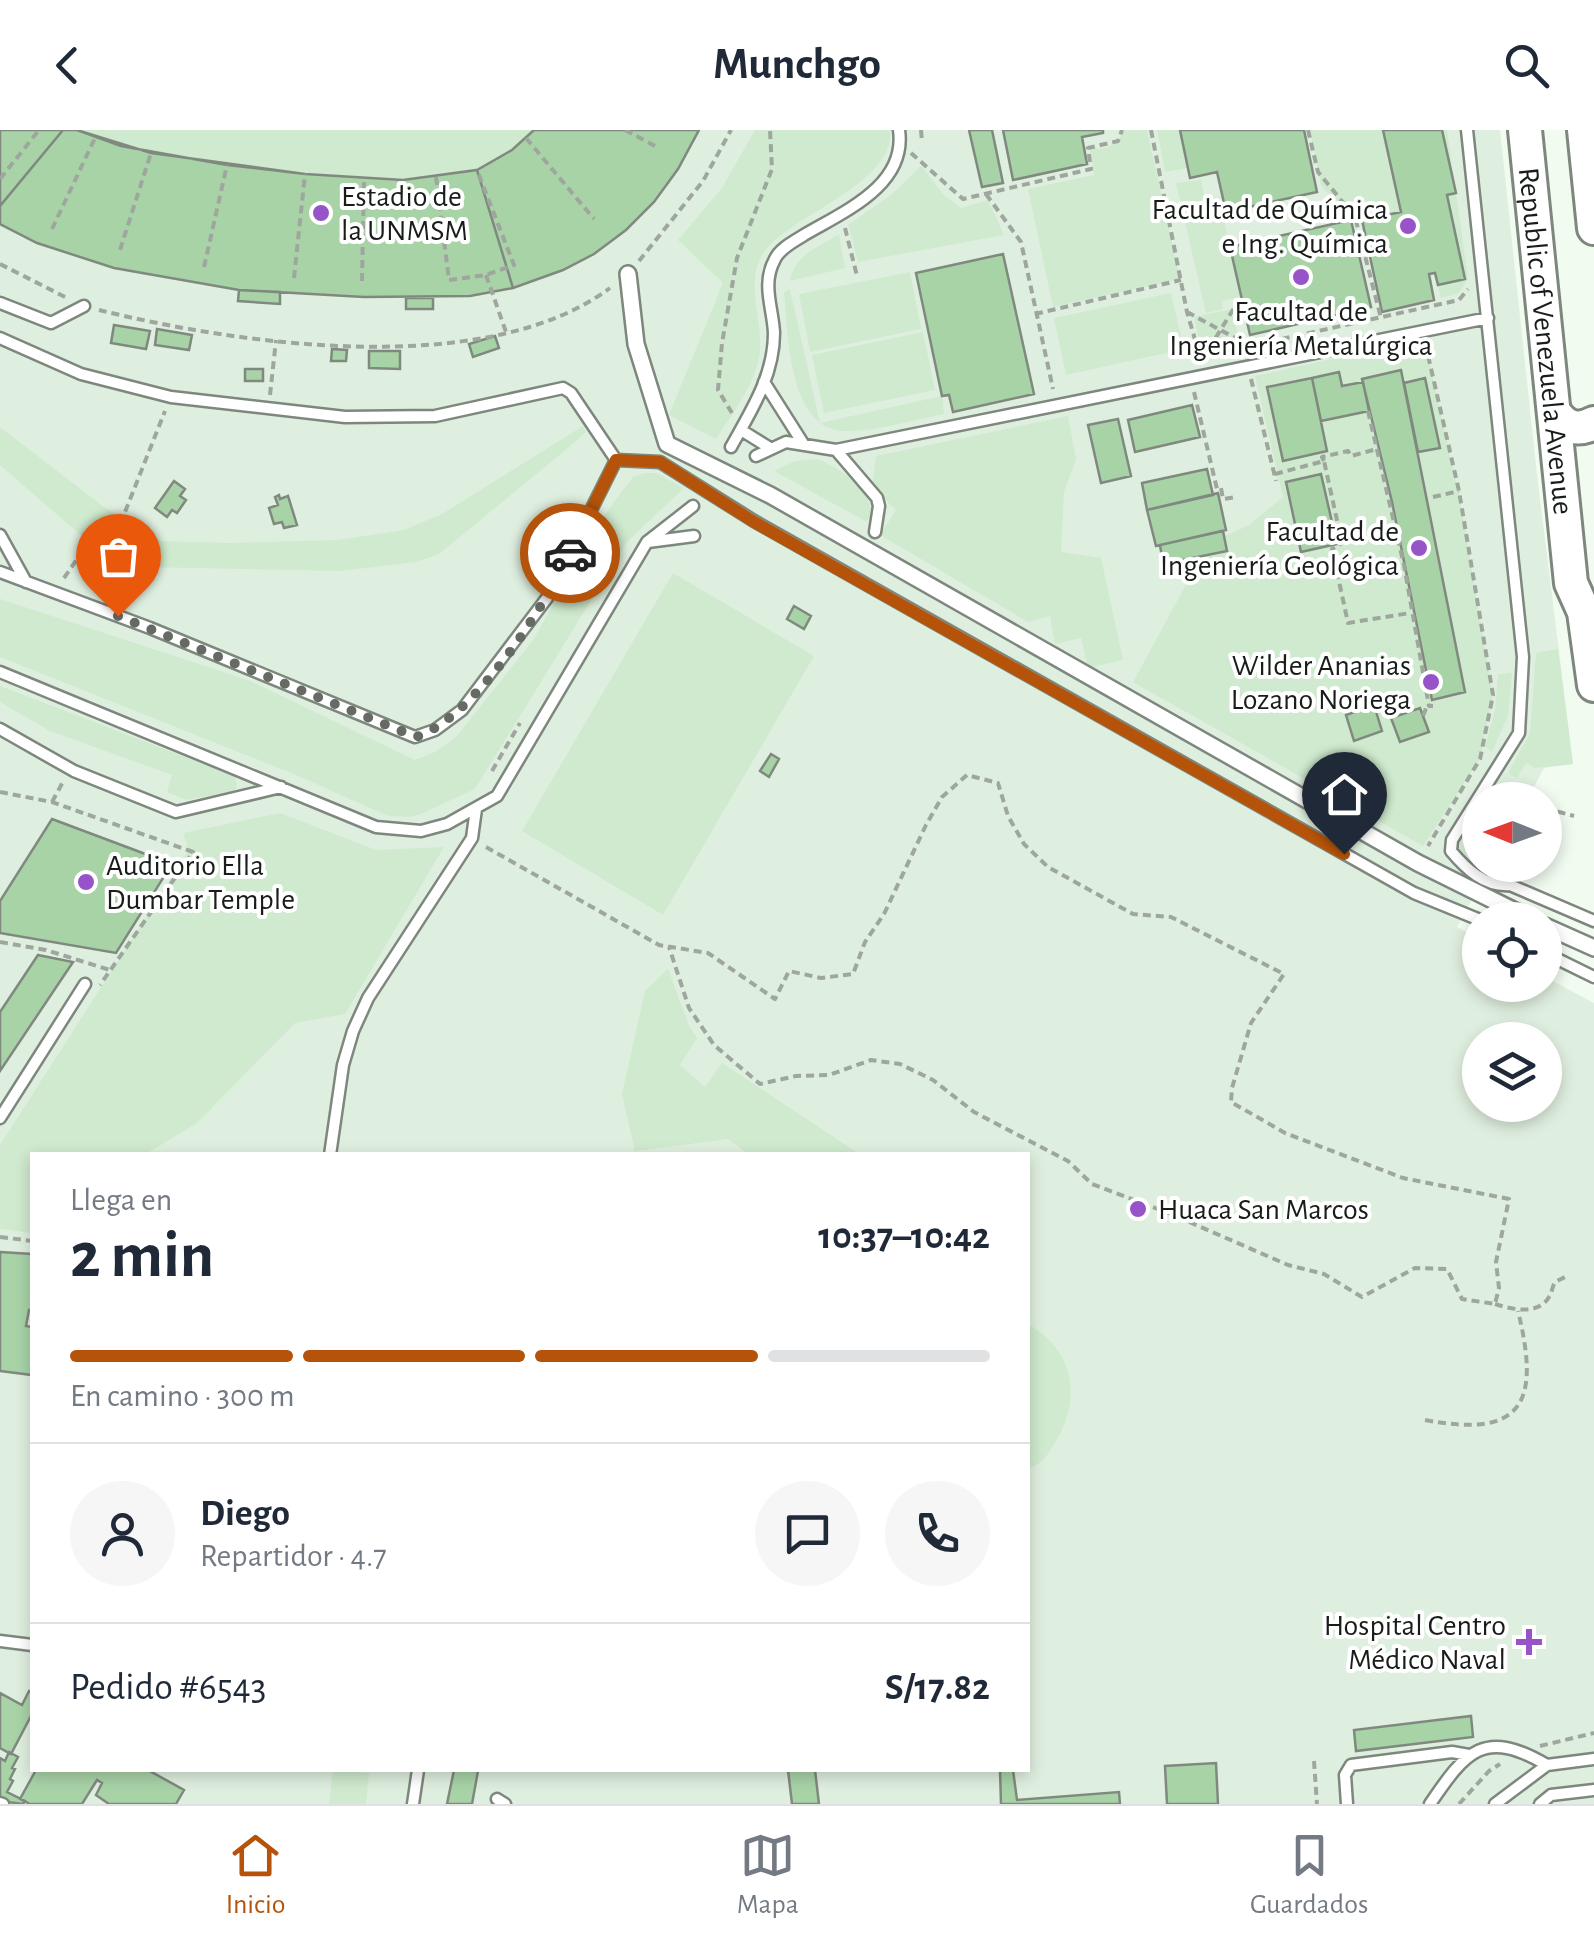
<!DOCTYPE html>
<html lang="es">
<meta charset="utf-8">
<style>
body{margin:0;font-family:"Alegreya Sans",sans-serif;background:#f6f6f7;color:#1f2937;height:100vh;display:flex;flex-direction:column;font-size:38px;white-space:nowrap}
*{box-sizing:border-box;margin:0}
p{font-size:32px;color:#747a83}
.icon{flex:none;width:55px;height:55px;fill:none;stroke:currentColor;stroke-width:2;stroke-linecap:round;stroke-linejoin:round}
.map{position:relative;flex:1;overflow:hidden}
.sheet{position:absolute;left:30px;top:1022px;width:1000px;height:620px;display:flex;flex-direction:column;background:#fff;border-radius:0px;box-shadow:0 5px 15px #0003}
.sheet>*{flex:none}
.needle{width:65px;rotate:271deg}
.fabs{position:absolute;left:1462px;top:652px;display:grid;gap:20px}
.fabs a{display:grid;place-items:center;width:100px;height:100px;border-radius:50%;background:#fff;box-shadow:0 5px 15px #0003;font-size:50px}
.pin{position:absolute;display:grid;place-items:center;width:85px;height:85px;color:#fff;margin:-102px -42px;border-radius:50% 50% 50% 0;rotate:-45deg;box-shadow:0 0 10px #0007}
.pin .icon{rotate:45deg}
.courier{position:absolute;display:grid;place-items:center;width:100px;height:100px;margin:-50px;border:8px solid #b45309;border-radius:50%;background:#fff;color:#222;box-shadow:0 2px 12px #0007}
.headline em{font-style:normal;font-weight:700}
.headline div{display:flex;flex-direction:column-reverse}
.headline{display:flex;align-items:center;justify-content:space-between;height:170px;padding:0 40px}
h1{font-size:65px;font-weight:700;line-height:75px}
.bar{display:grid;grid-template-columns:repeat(4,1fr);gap:15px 10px;align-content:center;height:120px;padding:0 40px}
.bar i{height:12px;border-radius:8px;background:#e0e1e3}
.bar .on{background:#b45309}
.bar p{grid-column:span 4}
.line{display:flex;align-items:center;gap:25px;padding:0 40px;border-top:2px solid #e0e1e3}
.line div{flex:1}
.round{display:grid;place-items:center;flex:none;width:105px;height:105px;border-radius:52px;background:#f6f6f7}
header{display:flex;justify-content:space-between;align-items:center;height:130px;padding:0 40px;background:#fff;font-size:45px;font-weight:700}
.dock{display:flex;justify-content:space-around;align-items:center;height:140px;border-top:2px solid #e0e1e3;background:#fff;font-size:28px;color:#747a83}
.dock a{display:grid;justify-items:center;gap:5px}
.dock .on{color:#b45309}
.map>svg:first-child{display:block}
</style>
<header><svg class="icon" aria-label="back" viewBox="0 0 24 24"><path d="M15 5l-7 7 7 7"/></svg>Munchgo<svg class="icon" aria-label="search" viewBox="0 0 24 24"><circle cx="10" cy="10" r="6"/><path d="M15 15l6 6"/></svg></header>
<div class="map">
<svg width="1594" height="1674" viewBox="0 0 1594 1674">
<rect width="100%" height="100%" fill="#f1fbf0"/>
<path fill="#dfefdf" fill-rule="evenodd" d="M0,0H1500L1537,345L1573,634L1544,638L1527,670H1480V735H1491L1457,797L1480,810V855H1545V847L1594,873V1674H0ZM1480,910H1545V975H1480ZM32,1025H1028V1640H32Z"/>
<path fill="#cfeace" d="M0,0H699C667,60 628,110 565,139C489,174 406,169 325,164C213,158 101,146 0,94Z
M755,0H890C896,51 798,83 768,117C738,151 770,197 757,236C749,262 731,286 716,309L669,285L723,153L678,110L722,58Z
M1123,0H1147L1180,149L1053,177L1028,59L1094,45L1090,19L1106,18L1119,11Z
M1157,0H1180L1188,38L1165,42Z
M1310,0H1383L1401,82L1362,90L1360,83L1347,84L1321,56Z
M1442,0H1447L1468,148L1459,163L1441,168L1438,155L1465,149L1447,65Z
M921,36L944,65L961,78L988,70L1004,105L858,132L848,95L891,65Z
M1201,50L1205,69L1219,66L1240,167L1222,171L1223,179L1206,183L1176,53Z
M839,104L845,138L790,151C794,124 820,117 839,104Z
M910,142L921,199L810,222L799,164Z
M790,159L820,293L942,266L944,284C912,290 875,302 843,301C788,298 788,204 784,162Z
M1171,163L1184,219L1066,245L1054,188Z
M1232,179L1240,213L1201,222L1194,187Z
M923,202L935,260L824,283L812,225Z
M1418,214L1427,221L1460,369L1493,565L1480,629L1423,716L1133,552L1208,414L1249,395L1283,367L1255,246L1384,217Z
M1068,286L1076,329L1064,362L1061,422L1101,428L1123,530L1088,538L1081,508L1055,514L1050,486L1028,492L880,405L896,380L872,356L876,326Z
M583,296L586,302L568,318L439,424L416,432L341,441L141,437L106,427L0,335V297L104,377L161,411L231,413L338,410L404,400L442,384Z
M818,329C841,339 882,364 867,392L774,341L795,331Z
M644,343H656L684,358L627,412L475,659L421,684L410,687L388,686L294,644L0,527V469L248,550L415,630L435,622L456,607L534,509L592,403L617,368L633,347Z
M673,443L814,526L663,785L522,701Z
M1558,519L1573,634L1535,638L1526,633L1517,648L1508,643L1530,603L1536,523Z
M1512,543L1508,586L1492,622L1485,616L1495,580L1498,544Z
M0,556L235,646L237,658L231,662L186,670L167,662L172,645L50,601L0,572Z
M280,683L376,720L444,717L345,884L295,893L197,993L144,1025H32V1103L0,1099V1015L189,720L183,703Z
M668,839L689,896L697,908L680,935L705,957L722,933L861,1025H750L728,1009L635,1021L622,964L645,861Z
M1028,1194C1074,1220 1082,1268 1056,1311C1048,1324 1043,1335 1028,1338Z
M333,1640L369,1643L366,1674H329Z"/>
<path fill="#a8d3a7" stroke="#80897f" stroke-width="2.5" d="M0,0H77L121,16L227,35L305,44L403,50L477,40L512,20L534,0H699L678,39L654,72L626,100L594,124L563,140L513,158L470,166L364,167L239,160L114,138L37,113L0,94Z
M0,0H63L0,76Z
M63,0H77L151,23L305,44L403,50L477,40L513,158L470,166L364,167L239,160L114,138L37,113L0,94V76Z
M534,0H699L678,39L654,72L626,100L594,124L563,140L513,158L477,40L512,20Z
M969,0H992L1003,53L982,57Z
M1003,0H1103V3L1082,7L1087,34L1013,50Z
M1180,0H1304L1317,62L1226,82L1217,42L1190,48Z
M1383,0H1442L1456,63L1447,65L1465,149L1438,155L1435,143L1429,144L1434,170L1382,182L1362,90L1401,82Z
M1351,90L1371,177L1250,205L1230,117Z
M1003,124L1034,264L953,282L949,265L942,266L916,143Z
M239,160L280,162V174L238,171Z
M406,168H433V179H406Z
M114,195L150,201L146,219L111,213Z
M157,199L192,205L189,220L155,215Z
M495,206L499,218L473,227L469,214Z
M332,219L347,220L346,231H331Z
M369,221H400V239L369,238Z
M245,239H263V251H245Z
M1401,240L1465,562L1432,570L1392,372L1362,249Z
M1339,242L1342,256L1363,252L1369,281L1321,291L1312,248Z
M1312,248L1327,321L1283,331L1267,257Z
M1425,248L1440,318L1418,322L1404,253Z
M1192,275L1200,307L1135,322L1128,290Z
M1118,289L1131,346L1101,353L1088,295Z
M1207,339L1213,365L1147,380L1142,353Z
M1321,344L1337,414L1301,422L1286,352Z
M174,351L185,359L180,366L186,370L177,383L172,380L167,387L155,378Z
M1218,363L1226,400L1156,416L1147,380Z
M279,365L280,369L288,366L297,395L284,398L282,392L274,394L269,378L278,375L275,367Z
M1223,401L1227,421L1163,434L1160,415Z
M794,476L811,486L804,499L787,489Z
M1374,575L1382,601L1354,611L1346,585Z
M1420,578L1429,602L1400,612L1391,588Z
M771,624L779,629L769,647L760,641Z
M52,689L172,734L116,823L0,803V771Z
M38,825L73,832L0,941V882Z
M0,1122L32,1124V1180H29L26,1196L32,1197V1245L0,1241Z
M29,1561L32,1563V1584L11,1624L0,1618V1563L22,1575Z
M1471,1586L1473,1607L1356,1621L1354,1600Z
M9,1622L18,1627L12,1638L15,1639L10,1649L13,1651L7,1662L25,1671L23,1674L0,1671V1628L5,1631Z
M1216,1633L1218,1674H1167L1165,1636Z
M36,1640H148L184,1660L176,1674H109L96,1665L102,1653L97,1650L82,1674H30L20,1669Z
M454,1640L478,1641L472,1674H447Z
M788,1640H815L819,1674H792Z
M1000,1640H1013L1017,1670L1119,1662L1120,1674H1001Z"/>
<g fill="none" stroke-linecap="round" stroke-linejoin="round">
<defs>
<path id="service" d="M1467,0L1523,527L1519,603L1452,710L1451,721C1466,739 1485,757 1510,755L1594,791
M0,173L51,193L84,176
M0,208L81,244L171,267L345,287L435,286L563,258L571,263L616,330L547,468L462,580L435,600L415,607L150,498L0,442
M764,252L804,315
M741,300L770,318
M731,317C751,281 774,246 774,203C773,178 761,154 775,129C780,118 795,111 804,105C845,81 907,55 899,0
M836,320L877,368L879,376L875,402
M756,326L786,312L836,320L1488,188
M616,330L660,332
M754,391L1414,763L1480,790
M0,405L26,452
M648,412L694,406
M0,542L376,697L421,701L447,694L497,666L647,412L693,376
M0,599L74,641L176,682L281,657
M1482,735L1504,745L1510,755
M1545,823L1594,847
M0,988L85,854
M330,1025L343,935L353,901L368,868L472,708L476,679
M0,1511L32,1515
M497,1669L505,1674
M0,1673L3,1674
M413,1674L418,1640
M1347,1674L1345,1645L1351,1635L1452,1622L1469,1625
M1430,1674C1466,1621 1484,1598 1547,1635
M1495,1674L1547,1635L1594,1629
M1540,1674L1551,1665L1594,1660"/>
<path id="pedestrian" d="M628,144L636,214L667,314L770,365L1418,733L1533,790
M1545,796L1594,818"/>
<g id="primary">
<path id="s1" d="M1525,0L1571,453L1584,482L1594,555"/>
<path d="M1584,0L1594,98"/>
<path d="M1555,283C1565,297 1577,302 1594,293"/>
</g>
</defs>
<use href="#service" stroke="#7e877d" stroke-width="15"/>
<use href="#pedestrian" stroke="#7e877d" stroke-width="20"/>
<use href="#primary" stroke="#7e877d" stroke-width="38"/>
<path stroke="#9ea69d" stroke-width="4" stroke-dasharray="8 5" stroke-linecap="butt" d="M625,0L657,17
M921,0L922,11
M1151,0L1187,182L1201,230
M1308,0L1318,42L1355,87L1381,188
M526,8L594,89
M911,23L963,69L1091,39L1088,18L1118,11L1122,0
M436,47L449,150L486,145L514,135L477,40
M0,49L39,0
M986,64L1021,112L1053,259
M845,98L857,146
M52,99L95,8
M120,120L151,23
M639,131L703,51L731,0
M0,134L67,168
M204,137L227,35
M486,145L506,202
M294,148L305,44
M362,151L364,49
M99,180C241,215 486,250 610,158
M1187,182L1250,216L1459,170L1468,159
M1035,184L1181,150
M1421,216L1427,221L1459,361L1493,565L1480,629L1428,716
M1202,230L1239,170
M1251,249L1276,351
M1194,262L1217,359L1221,358L1223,369L1236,367
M270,265L276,210
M1368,281L1404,435L1429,576H1433
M732,283L718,260L722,213L737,128L772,39L770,0
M1324,331L1322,327L1348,321L1351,326L1377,319
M1275,344L1324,331L1342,413L1332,419L1348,493L1410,483
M1433,367L1459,361
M64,448L86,416L125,382L165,281
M1423,586L1427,576
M492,641L520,593
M1532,661L1536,670
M0,662L52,672L193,722L100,855
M52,672L64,650
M1545,678L1574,686
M486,717L659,815L708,823L775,869L789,841L821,848L853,844L865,812L884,784L926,695L942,667L967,645L998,653L1008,686L1024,714L1048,737L1133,784L1171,787L1284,844L1251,893L1232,958L1231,972L1285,1003L1403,1048L1509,1069L1496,1132L1499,1158L1495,1174L1462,1169L1447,1139L1415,1138L1362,1167L1324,1144L1288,1135L1171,1084L1092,1054L1068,1031L974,982L933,950L900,934L871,930L829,945L796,946L760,954L714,915L689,878L669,817
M0,812L46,820L110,840
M0,1107L32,1111
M1495,1174C1511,1179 1538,1186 1549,1167C1552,1163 1552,1157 1555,1152L1567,1146
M1425,1290C1525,1309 1540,1271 1518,1181
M1540,1616L1594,1603
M1314,1631L1317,1674
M1459,1674L1489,1641L1500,1634"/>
<use href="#service" stroke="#fff" stroke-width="10"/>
<use href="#pedestrian" stroke="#fff" stroke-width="15"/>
<use href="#primary" stroke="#fff" stroke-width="32"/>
<defs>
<path id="service-bridge" d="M660,332L754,391"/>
</defs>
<use href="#service-bridge" stroke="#7e877d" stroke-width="15" stroke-linecap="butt"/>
<use href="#service-bridge" stroke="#fff" stroke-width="10"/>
</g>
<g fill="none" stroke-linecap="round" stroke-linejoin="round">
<path stroke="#656b64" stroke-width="10" stroke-dasharray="0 18" d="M118,486L416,607C476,586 542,480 570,423"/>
<path stroke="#b45309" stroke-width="12" d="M570,423L616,330L660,332L754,392L1344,724"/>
</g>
<g fill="#9754c8" stroke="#fff" stroke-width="4">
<circle cx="321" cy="83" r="10"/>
<circle cx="1408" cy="96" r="10"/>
<circle cx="1301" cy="147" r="10"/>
<circle cx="1419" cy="418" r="10"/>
<circle cx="1431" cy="552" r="10"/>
<circle cx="86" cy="752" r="10"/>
<circle cx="1138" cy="1079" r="10"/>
<path d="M1524 1497h10v10h10v10h-10v10h-10v-10h-10v-10h10z"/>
</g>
<g text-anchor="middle" stroke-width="8" stroke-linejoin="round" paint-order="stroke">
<g font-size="30" fill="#191d19" stroke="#fff" text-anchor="end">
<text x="341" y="76" text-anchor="start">Estadio de<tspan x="341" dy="34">la UNMSM</tspan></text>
<text x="1388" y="89">Facultad de Química<tspan x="1388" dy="34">e Ing. Química</tspan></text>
<text x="1301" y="191" text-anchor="middle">Facultad de<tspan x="1301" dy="34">Ingeniería Metalúrgica</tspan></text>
<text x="1399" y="411">Facultad de<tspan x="1399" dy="34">Ingeniería Geológica</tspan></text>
<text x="1411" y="545">Wilder Ananias<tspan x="1411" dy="34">Lozano Noriega</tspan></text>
<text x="106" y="745" text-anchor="start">Auditorio Ella<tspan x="106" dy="34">Dumbar Temple</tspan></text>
<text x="1158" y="1089" text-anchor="start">Huaca San Marcos</text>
<text x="1506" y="1505">Hospital Centro<tspan x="1506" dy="34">Médico Naval</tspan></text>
</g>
<g font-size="30" fill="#191d19" stroke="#fff">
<text dy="10" stroke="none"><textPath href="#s1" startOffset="212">Republic of Venezuela Avenue</textPath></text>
</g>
</g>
</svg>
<div class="fabs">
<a><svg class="needle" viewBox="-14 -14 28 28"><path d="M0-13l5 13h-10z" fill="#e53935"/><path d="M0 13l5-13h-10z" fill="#747a83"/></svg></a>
<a><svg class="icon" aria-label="locate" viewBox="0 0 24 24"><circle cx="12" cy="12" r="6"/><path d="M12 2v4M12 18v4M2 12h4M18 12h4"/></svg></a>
<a><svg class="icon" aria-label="layers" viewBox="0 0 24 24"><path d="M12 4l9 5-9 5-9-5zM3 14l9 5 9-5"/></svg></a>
</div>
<div class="pin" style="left:118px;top:486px;background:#ea580c"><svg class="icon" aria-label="bag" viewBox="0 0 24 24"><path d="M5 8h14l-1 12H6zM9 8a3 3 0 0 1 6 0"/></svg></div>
<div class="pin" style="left:1344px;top:724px;background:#1f2937"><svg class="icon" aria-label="home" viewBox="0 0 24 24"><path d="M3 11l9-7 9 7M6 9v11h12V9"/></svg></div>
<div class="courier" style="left:570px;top:423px"><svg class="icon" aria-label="car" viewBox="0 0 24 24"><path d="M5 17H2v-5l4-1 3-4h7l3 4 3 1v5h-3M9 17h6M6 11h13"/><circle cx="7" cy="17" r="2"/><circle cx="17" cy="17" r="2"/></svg></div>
<section class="sheet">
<div class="headline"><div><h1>2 min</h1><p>Llega en</p></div><em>10:37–10:42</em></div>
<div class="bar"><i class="on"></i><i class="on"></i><i class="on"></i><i></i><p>En camino · 300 m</p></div>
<div class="line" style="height:180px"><a class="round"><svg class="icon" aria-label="person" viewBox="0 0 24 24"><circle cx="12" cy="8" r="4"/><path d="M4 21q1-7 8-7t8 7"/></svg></a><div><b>Diego</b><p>Repartidor · 4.7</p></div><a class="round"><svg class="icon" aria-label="chat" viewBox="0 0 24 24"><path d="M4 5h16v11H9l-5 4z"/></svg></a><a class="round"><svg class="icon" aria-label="phone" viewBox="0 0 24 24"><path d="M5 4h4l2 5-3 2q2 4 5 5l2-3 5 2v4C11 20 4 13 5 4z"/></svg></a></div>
<div class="line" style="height:130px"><div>Pedido #6543</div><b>S/17.82</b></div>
</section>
</div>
<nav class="dock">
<a class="on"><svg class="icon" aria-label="home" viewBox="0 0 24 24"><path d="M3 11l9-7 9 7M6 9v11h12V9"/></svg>Inicio</a>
<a><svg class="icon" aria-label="map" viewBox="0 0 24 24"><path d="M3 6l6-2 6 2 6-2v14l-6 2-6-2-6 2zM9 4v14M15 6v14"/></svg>Mapa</a>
<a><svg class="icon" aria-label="saved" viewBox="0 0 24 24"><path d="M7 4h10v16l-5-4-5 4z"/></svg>Guardados</a>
</nav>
